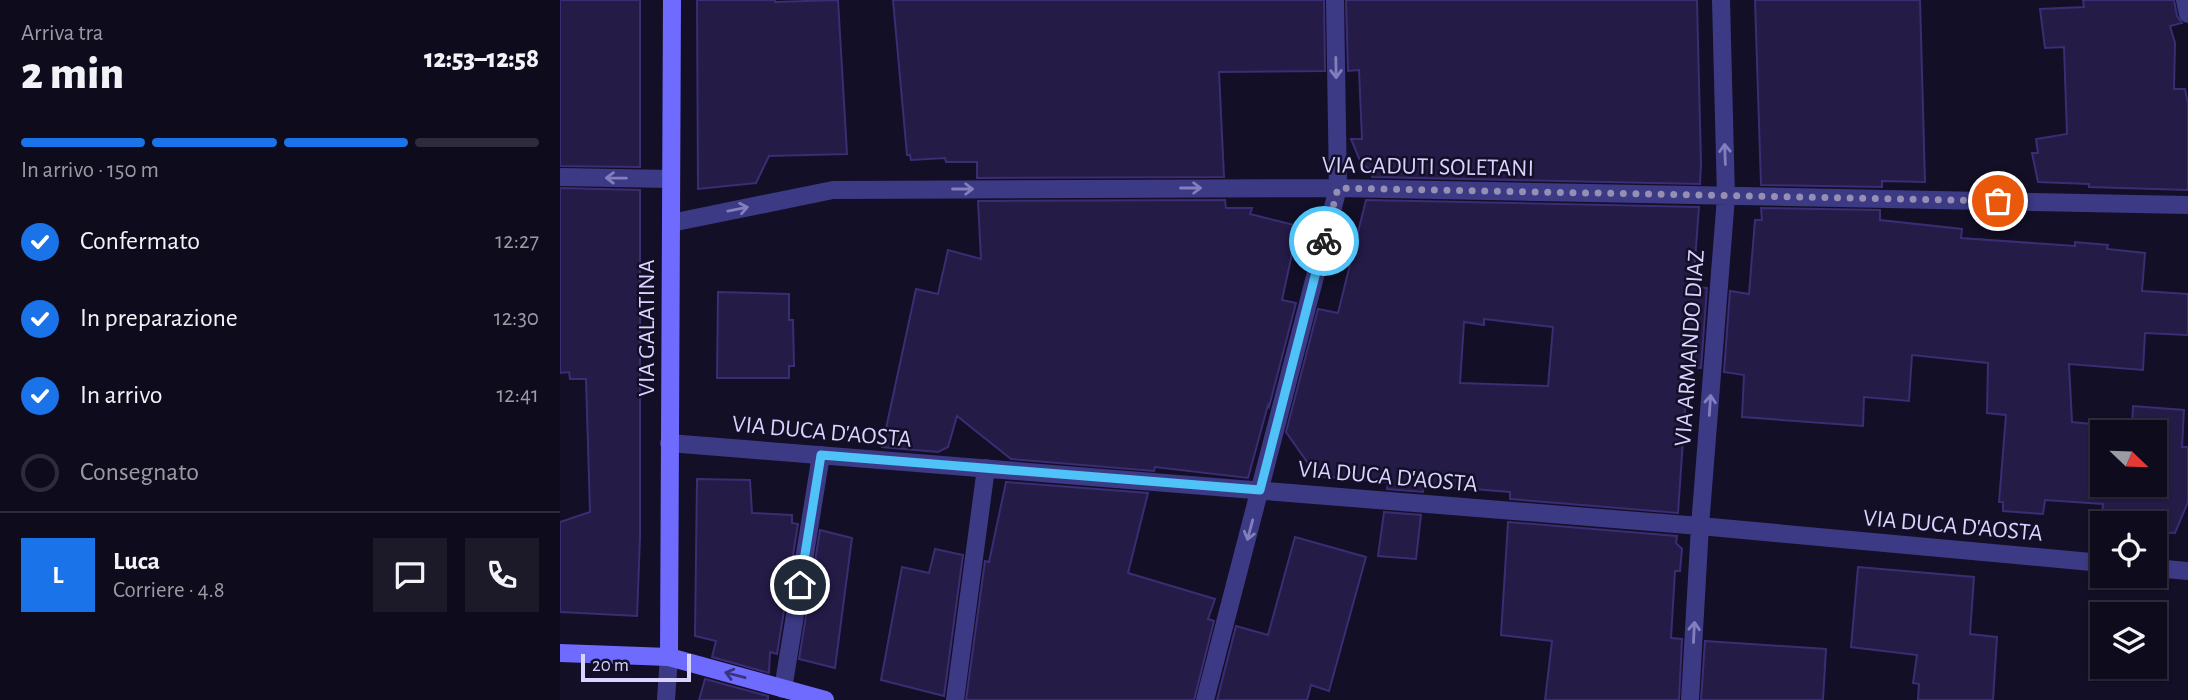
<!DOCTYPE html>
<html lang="it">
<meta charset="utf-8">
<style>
body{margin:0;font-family:"Alegreya Sans",sans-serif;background:#1c1929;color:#f1f3f6;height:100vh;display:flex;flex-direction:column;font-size:26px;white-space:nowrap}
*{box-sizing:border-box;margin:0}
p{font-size:23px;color:#9b9ba3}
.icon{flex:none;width:38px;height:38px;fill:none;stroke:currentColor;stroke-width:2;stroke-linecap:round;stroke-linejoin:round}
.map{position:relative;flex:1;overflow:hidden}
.panel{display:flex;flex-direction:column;background:#0e0b1c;width:560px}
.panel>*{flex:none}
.needle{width:46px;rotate:113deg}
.fabs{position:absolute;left:1530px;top:420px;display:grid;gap:14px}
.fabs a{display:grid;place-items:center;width:77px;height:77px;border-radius:0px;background:#0e0b1c;box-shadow:0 2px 5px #0004,0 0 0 2px #2e2b3b;font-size:35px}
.scale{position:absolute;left:21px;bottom:18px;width:110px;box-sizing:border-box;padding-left:7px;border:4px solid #d9d4ff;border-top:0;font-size:19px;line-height:24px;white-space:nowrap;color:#d9d4ff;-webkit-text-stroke:5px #130f26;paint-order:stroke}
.pin{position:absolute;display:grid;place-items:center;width:60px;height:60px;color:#fff;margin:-30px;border:4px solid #fff;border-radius:50%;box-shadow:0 2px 7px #0007}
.courier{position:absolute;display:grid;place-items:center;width:70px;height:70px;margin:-35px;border:5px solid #4fc3f7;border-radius:50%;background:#fff;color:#222;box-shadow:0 2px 9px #0007}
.head em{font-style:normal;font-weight:800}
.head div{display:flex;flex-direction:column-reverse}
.head{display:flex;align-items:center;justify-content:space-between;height:119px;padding:0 21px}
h1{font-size:46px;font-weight:800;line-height:52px}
.bar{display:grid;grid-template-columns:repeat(4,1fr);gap:10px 7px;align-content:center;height:84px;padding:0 21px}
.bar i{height:9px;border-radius:5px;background:#2e2b3b}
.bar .active{background:#1a73e8}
.bar p{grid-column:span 4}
.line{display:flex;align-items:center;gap:18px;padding:0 21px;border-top:2px solid #2e2b3b}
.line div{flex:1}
.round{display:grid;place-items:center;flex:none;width:74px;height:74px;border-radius:0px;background:#1c1929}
ol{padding:0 21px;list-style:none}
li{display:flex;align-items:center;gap:21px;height:77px}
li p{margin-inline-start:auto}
li .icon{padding:7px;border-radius:50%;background:#1a73e8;color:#fff;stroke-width:4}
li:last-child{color:#9b9ba3}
li i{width:38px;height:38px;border:4px solid #2e2b3b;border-radius:50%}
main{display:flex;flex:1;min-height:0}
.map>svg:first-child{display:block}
</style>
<main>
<section class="panel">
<div class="head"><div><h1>2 min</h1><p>Arriva tra</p></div><em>12:53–12:58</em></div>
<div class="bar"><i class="active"></i><i class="active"></i><i class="active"></i><i></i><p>In arrivo · 150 m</p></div>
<ol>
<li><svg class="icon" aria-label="check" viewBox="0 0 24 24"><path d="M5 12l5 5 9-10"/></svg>Confermato<p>12:27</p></li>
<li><svg class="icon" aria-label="check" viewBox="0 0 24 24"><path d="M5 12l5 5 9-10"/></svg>In preparazione<p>12:30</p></li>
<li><svg class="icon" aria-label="check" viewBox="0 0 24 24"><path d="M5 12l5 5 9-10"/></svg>In arrivo<p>12:41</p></li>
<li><i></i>Consegnato</li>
</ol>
<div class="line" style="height:126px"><b class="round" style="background:#1a73e8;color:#fff">L</b><div><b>Luca</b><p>Corriere · 4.8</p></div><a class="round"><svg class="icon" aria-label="chat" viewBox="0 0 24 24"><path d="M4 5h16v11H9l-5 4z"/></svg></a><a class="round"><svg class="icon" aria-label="phone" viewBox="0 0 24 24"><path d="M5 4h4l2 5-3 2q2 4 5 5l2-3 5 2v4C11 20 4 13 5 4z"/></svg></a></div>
</section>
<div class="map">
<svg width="1628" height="700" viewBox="0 0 1628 700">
<rect width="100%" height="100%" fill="#130f26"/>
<path fill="#241b47" stroke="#3b2d73" stroke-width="2" fill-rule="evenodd" d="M0,0H80V167L0,166Z
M137,0H215V2L278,0L287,154L209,156L196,183L138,189Z
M333,0H764L765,71L659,72L664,177L417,178V162H386L385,158L351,160L350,155H347Z
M786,0H1137L1141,164L1140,184L812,177L813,172L801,163L791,139H802L799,70L788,71Z
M1195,0H1360L1365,182L1322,181V187L1201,185Z
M1523,0H1614L1617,16L1622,23L1610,26L1615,43L1614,89H1625L1628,104V190L1529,187V184L1478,182L1472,153H1478L1476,139L1507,134L1504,47L1485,48L1480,9L1524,7Z
M0,188L80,190V537L77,616L0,612V522L30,512L26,379H10L9,372L0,373Z
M665,200L666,208H692L690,214L738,226L722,300L736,303L709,407L708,405L688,478L595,467L594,471L451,459L397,416L388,447L378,452L322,447L356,289L378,294L388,250L421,259L418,201Z
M806,200L1139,207L1133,287L1147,288L1141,368L1128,366L1118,513L950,499V492L864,485L863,492L827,489L828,482L757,476L726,432L758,309L778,313ZM924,319L993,327L988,386L900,383L904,322L924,325Z
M1201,208L1320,210V220L1402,229L1401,238L1515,246V242L1548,245L1547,249L1585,253L1582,291L1628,294V335L1585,333L1583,370L1509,364L1512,422L1572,428L1573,406L1624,410L1622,447H1628V502L1615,533L1594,532V523H1542L1541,527L1543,504L1485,500L1483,514L1443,511V502H1439L1446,415L1427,413L1428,363L1352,355L1349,401L1304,397L1303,426L1182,417L1184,375L1164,372L1170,291L1189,294L1195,220H1202ZM1542,432H1594V485H1542Z
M158,292L229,294V320H233L234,366H229V378H157Z
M137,479L190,480L192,513L232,515V523L238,524L217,654L210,652L209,673L152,657L156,641L135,636Z
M446,482L588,493L568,573L655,599L648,619L654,621L634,700H406L425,561L429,562Z
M824,512L861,515L856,559L818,556Z
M948,522L1117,536L1116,543L1122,549L1120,571H1115L1111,638L1122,639L1119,700H985L992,641L941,635Z
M260,530L292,538L275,668L239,659Z
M735,537L806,557L769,691L751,685L747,700H657L676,626L708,635Z
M375,549L403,555L384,696L321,680L342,567L369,573Z
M1298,567L1414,577L1410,634L1437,637L1433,700H1358L1359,684L1353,683L1357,655L1291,647Z
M1145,641L1266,649L1263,700H1141Z
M145,679L208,696V700H139Z"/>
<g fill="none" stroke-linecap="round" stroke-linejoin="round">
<path stroke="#3d3a85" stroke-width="18" d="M1625,0L1628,14
M0,177L111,179
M111,223L273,190L778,188L1628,205
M109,443L1140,526L1542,563
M1594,568L1628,571
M223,689L261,455
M106,700L109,657
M395,700L426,468
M645,700L778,188L775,0
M1130,700L1140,526L1166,197L1161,0"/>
<path stroke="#6f6bff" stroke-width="18" d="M0,653L109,657L265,700
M109,657L112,0"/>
</g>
<defs><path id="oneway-shaft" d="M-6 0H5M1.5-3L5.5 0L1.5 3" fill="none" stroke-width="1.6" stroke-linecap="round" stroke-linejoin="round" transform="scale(1.75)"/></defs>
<g stroke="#837fbc">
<use href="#oneway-shaft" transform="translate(776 68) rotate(89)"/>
<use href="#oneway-shaft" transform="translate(1165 154) rotate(-92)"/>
<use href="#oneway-shaft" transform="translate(56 178) rotate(-179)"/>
<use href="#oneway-shaft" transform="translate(631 188)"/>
<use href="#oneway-shaft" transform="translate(403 189)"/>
<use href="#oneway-shaft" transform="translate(178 209) rotate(-11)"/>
<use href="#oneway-shaft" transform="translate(1150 405) rotate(-86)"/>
<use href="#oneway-shaft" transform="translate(690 530) rotate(105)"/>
<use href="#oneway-shaft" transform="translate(1134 632) rotate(-87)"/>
</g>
<use stroke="#38347d" href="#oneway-shaft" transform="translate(175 675) rotate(-165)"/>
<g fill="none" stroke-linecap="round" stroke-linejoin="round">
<path stroke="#948fb3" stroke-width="7" stroke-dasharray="0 12.6" d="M764,241L778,188L1438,201"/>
<path stroke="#4fc3f7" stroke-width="9" d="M240,585L261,455L700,490L764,241"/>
</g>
<g text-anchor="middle" stroke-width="5" stroke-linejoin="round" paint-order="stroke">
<g font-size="24" fill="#d9d4ff" stroke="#130f26">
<text transform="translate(868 166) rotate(1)" y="8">VIA CADUTI SOLETANI</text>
<text transform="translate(86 328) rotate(-90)" y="8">VIA GALATINA</text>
<text transform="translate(1129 348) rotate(-86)" y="8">VIA ARMANDO DIAZ</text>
<text transform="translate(262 431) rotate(5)" y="8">VIA DUCA D'AOSTA</text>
<text transform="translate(828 476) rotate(5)" y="8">VIA DUCA D'AOSTA</text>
<text transform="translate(1393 525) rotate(5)" y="8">VIA DUCA D'AOSTA</text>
</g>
</g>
</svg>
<div class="fabs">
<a><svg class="needle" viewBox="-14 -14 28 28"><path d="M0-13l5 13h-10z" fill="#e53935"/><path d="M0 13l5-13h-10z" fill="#9b9ba3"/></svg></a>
<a><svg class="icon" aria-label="locate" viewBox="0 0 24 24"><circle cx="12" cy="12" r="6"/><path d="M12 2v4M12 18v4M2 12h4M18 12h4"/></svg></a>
<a><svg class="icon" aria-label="layers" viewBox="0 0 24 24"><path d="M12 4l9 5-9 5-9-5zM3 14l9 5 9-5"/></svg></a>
</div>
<div class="scale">20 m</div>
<div class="pin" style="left:1438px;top:201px;background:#ea580c"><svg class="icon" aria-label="bag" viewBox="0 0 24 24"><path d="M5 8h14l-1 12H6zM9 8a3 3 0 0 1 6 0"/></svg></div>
<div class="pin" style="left:240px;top:585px;background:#1f2937"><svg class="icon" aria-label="home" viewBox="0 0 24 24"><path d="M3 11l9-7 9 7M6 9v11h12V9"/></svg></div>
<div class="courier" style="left:764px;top:241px"><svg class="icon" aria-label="bike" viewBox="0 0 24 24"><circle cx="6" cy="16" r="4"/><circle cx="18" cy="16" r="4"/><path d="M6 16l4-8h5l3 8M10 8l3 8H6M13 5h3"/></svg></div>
</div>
</main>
